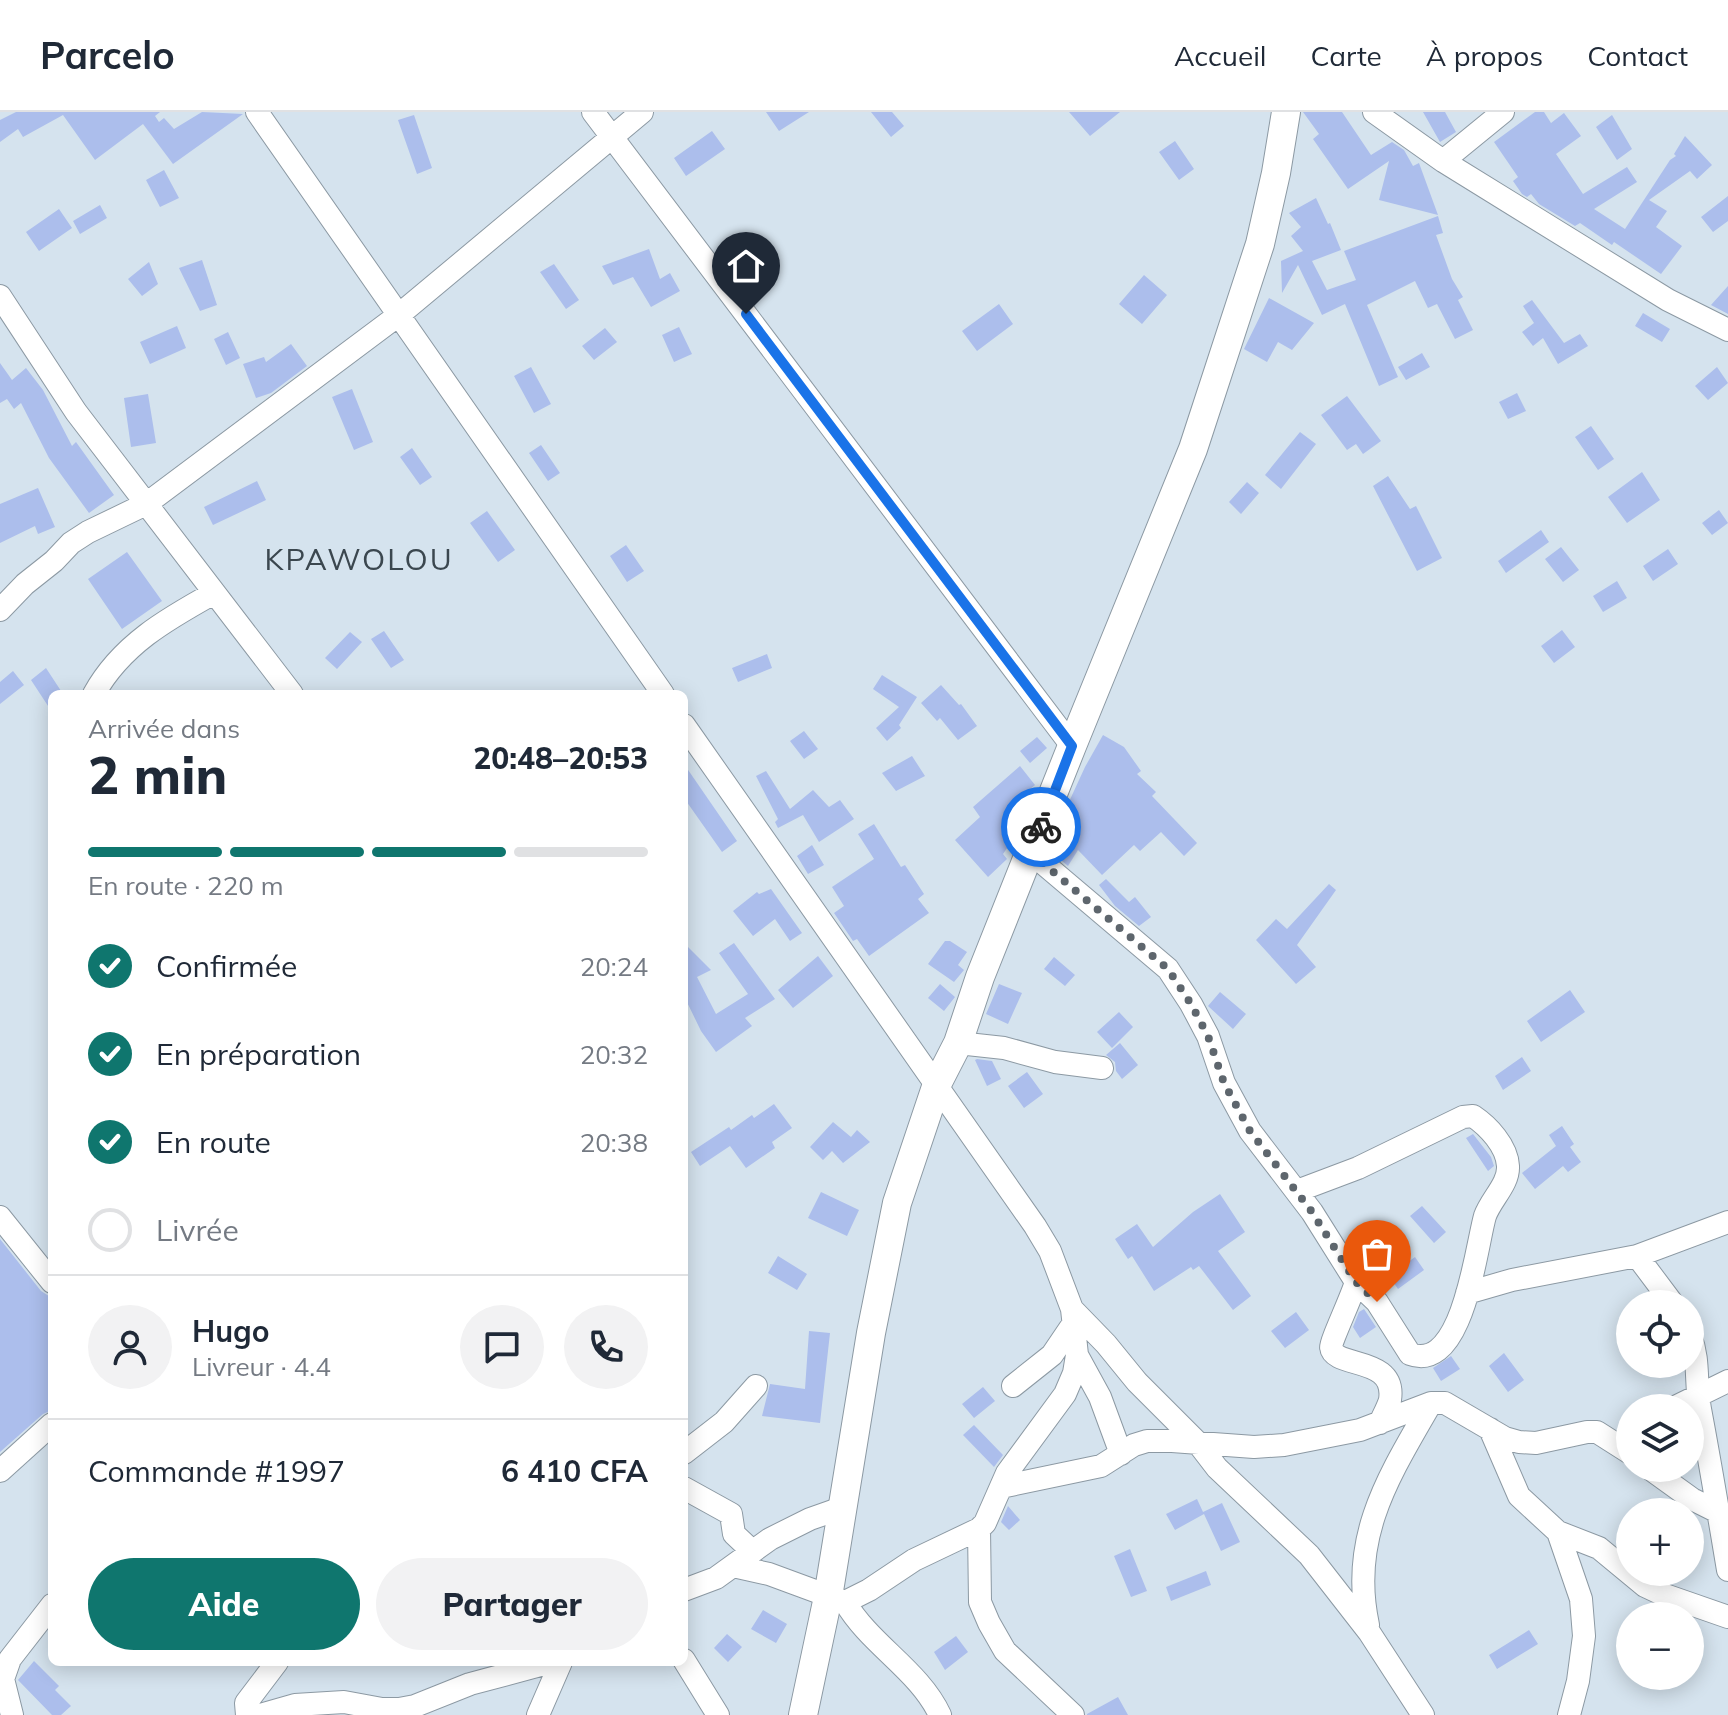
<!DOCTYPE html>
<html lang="fr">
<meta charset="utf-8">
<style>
body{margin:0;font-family:Mulish,sans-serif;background:#f2f2f3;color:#1f2937;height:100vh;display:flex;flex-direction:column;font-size:30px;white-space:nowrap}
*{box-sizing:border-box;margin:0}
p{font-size:26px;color:#747a83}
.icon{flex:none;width:44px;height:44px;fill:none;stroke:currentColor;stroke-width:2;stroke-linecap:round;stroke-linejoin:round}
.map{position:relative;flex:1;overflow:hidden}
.details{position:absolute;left:48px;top:578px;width:640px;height:976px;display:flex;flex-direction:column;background:#fff;border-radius:12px;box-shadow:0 4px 20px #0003}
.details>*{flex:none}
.controls{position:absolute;left:1616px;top:1178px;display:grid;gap:16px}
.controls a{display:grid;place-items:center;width:88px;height:88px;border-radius:50%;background:#fff;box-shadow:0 4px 20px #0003;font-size:40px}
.pin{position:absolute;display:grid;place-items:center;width:68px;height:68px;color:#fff;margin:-82px -34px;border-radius:50% 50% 50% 0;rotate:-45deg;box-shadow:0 0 8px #0007}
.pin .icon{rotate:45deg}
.courier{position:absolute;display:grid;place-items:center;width:80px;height:80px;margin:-40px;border:6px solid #1a73e8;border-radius:50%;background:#fff;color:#222;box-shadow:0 2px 10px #0007}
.summary em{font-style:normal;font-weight:800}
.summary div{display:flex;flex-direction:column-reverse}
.summary{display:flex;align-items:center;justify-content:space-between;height:136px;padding:0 40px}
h1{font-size:52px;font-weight:800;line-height:60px}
.bar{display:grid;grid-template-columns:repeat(4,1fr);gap:12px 8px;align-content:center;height:96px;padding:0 40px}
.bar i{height:10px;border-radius:6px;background:#e0e1e3}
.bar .active{background:#0f766e}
.bar p{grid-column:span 4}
.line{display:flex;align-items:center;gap:20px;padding:0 40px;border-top:2px solid #e0e1e3}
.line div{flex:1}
.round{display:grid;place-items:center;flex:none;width:84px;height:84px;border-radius:42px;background:#f2f2f3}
ol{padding:0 40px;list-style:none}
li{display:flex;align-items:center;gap:24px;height:88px}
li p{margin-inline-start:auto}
li .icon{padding:8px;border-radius:50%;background:#0f766e;color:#fff;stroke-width:4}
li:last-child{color:#747a83}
li i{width:44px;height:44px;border:4px solid #e0e1e3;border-radius:50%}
.cta{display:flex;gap:16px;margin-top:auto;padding:16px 40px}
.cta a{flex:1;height:92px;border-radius:48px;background:#0f766e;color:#fff;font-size:32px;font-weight:800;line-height:92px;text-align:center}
.cta a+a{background:#f2f2f3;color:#1f2937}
header{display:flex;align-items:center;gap:48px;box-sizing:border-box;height:112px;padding:0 40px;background:#fff;border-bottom:2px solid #e0e1e3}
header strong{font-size:38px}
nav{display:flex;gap:44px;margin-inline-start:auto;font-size:28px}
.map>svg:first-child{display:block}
</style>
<header>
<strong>Parcelo</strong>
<nav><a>Accueil</a><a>Carte</a><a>À propos</a><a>Contact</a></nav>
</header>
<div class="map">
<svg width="1728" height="1603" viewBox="0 0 1728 1603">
<rect width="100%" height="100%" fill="#d5e3ee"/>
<path fill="#acbeec" d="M16,0H160L155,4L159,10L164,6L174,17L202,0L243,2L173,52L143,12L95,48L63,3L23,25L18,17L0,30V8Z
M766,0H809L779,19Z
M871,0H892L904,14L891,25Z
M1069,0H1120L1090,24Z
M1303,0H1342L1371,43L1392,30L1404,38L1413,54L1419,51L1438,103L1379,88L1389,49L1348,77L1313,27L1319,22Z
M1423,0H1445L1456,20L1440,30Z
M1535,0H1544L1551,11L1564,1L1581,24L1556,42L1583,82L1627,55L1637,70L1594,97L1625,117L1670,48L1676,44L1674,42L1685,24L1712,53L1697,67L1690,59L1649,88L1667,99L1656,115L1682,134L1661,162L1614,130L1612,133L1580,111L1575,114L1539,92L1531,82L1527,85L1522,82L1513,69L1518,65L1494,30Z
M414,3L432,56L417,62L398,8Z
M1612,3L1632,37L1617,48L1596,15Z
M712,19L725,37L686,64L674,46Z
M1175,29L1194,57L1179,68L1159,40Z
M164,58L179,86L160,95L146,68Z
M1728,84V109L1713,120L1701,105Z
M1316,86L1328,112L1330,111L1341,138L1312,149L1327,178L1356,168L1344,139L1438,104L1443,121L1436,123L1452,167L1463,185L1458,188L1473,218L1455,227L1437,192L1428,196L1415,169L1367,193L1398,265L1379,274L1345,192L1322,203L1298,153L1282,181L1281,149L1303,139L1291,124L1301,115L1289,101Z
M100,93L107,106L80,122L73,109Z
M59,97L72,116L39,139L26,120Z
M649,137L660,167L670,161L680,179L651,195L633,165L613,173L602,154Z
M202,148L217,193L200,199L179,156Z
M149,150L158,172L142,184L128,167Z
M554,152L579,188L566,197L540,160Z
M1144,163L1167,183L1142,212L1119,192Z
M1728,174V202L1711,193Z
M1269,186L1314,211L1292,238L1278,230L1267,250L1244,237Z
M1532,188L1564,231L1580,222L1588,234L1558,252L1543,226L1533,234L1522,220L1534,211L1523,194Z
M999,192L1013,212L977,239L962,219Z
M1643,201L1670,217L1662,230L1635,214Z
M177,214L186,236L150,252L140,230Z
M679,215L692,242L674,250L662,223Z
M605,216L617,230L594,248L582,234Z
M228,220L240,246L226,253L214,227Z
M291,232L307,254L271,281L256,286L243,252L264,245L266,250Z
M1422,241L1430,255L1406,268L1398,255Z
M0,251L12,268L26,256L43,278L72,334L76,330L114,383L89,401L49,346L21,291L14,297L7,287L0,291Z
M531,255L551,292L534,301L514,264Z
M1717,255L1728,271L1708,288L1695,274Z
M352,277L373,330L354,338L332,285Z
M1517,281L1526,299L1508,307L1499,290Z
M148,282L156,331L131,335L124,286Z
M1347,284L1381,329L1363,342L1356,332L1347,338L1321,303Z
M1591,314L1614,347L1598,358L1575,325Z
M1300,320L1316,332L1281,377L1265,363Z
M541,333L560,361L548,369L529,341Z
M412,336L432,365L420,373L400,345Z
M1642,360L1660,388L1627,411L1608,385Z
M1388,364L1410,397L1416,394L1442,446L1417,459L1373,374Z
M257,369L266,388L213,413L204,395Z
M1247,370L1259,381L1241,402L1229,390Z
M38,376L55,415L38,422L35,414L0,431V392Z
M1719,398L1728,411L1712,423L1702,411Z
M487,399L515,438L498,450L470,411Z
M1541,418L1549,430L1506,461L1498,449Z
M626,433L644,459L627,470L610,444Z
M1561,435L1579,458L1563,470L1545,447Z
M1668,437L1678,452L1653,469L1643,454Z
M127,440L162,489L122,517L88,467Z
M1617,469L1627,486L1603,500L1593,484Z
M1562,518L1575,535L1554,551L1541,534Z
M384,519L404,548L391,556L371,527Z
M350,520L362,530L337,557L325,546Z
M767,542L772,556L738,570L732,556Z
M46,556L63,582H52V600L31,568Z
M13,559L24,573L0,592V570Z
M882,563L917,585L899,613L901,616L887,629L876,616L899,595L873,577Z
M941,573L959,593L961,592L977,614L958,628L940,606L937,609L921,591Z
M804,619L818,637L804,647L790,629Z
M1103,623L1124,635L1141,659L1137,662L1156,680L1152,684L1197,731L1184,744L1161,720L1140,739L1134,733L1102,763L1078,738L1068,754L1049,738L1069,709L1062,705L1085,655Z
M1037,625L1047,636L1030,651L1020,639Z
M912,644L925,664L896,679L882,661Z
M684,652L737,729L722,740L684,686Z
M1020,654L1035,673L1029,678L1031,680L1013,697L1018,703L1012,710L1021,716L1003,742L1007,747L988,765L955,728L980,705L973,695Z
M766,659L790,697L813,678L829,695L840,688L854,707L819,730L803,703L778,716L775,710L778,707L756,664Z
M874,712L901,755L905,753L924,782L918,787L929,801L869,844L857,827L853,829L834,801L844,794L832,775L874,747L858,722Z
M812,733L824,753L808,762L797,744Z
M1106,767L1129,790L1135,785L1151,805L1139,814L1115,794L1099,773Z
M1329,772L1336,778L1297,833L1316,855L1296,872L1256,828L1276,807L1287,817Z
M771,777L802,821L790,829L775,807L753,824L733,799L757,780L759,782Z
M945,829H950L967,840L958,853L964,858L954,870L928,852Z
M684,831L711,858L697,865L716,902L748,882L719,841L734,831L775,887L745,906L752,914L716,940L701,919L684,884Z
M818,844L833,864L793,896L778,878Z
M1054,845L1075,863L1065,874L1044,857Z
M940,872L955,885L944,899L928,886Z
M999,872L1022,881L1008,912L986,902Z
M1570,878L1585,900L1541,930L1527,909Z
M1220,880L1246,902L1233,917L1208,894Z
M1119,900L1133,915L1112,936L1097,920Z
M1120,931L1138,953L1122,967L1116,959L1115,950L1106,943Z
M1522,945L1531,959L1503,978L1495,964Z
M977,947L992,949L1001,967L987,974L975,948Z
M1027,960L1043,982L1024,996L1008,974Z
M774,992L792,1016L772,1030L775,1036L746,1056L730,1034L700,1054L691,1040L729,1015L731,1018L752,1003L754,1006Z
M833,1010L851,1025L857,1018L870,1030L843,1051L832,1039L823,1048L810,1035Z
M1562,1014L1574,1032L1570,1035L1581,1050L1568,1060L1563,1054L1535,1077L1522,1061L1556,1034L1549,1023Z
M1473,1022L1491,1045L1494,1054L1488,1059L1466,1026Z
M821,1080L859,1098L847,1124L808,1106Z
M1220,1082L1245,1120L1218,1139L1251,1184L1233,1198L1199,1154L1193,1158L1191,1155L1154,1179L1132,1144L1128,1147L1115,1127L1137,1112L1153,1135L1193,1100Z
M1422,1094L1446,1120L1434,1131L1410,1104Z
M0,1127L41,1179L52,1186V1298L43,1302L0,1340Z
M1369,1140L1386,1161L1376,1170L1359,1148Z
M778,1144L807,1162L797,1178L768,1161Z
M1415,1145L1424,1158L1398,1177L1389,1164Z
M1364,1197L1376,1215L1360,1226L1353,1215L1359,1200Z
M1296,1200L1309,1218L1285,1236L1271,1219Z
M809,1219L830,1221L820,1311L762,1304L770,1272L805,1277Z
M1504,1241L1524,1268L1508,1280L1489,1254Z
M1451,1244L1460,1257L1441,1269L1433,1256Z
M983,1275L995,1289L974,1306L962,1292Z
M974,1313L1003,1343L994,1355L963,1323Z
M1197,1387L1203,1400L1222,1391L1240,1430L1221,1439L1204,1402L1175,1418L1166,1402Z
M1008,1394L1020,1408L1009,1418L1001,1410Z
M1130,1437L1147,1479L1131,1485L1114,1444Z
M1206,1459L1211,1473L1171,1489L1166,1475Z
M763,1498L787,1512L776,1531L751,1517Z
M1529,1518L1538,1532L1497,1557L1489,1543Z
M727,1522L742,1535L728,1550L714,1536Z
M956,1524L968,1540L945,1558L934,1540Z
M34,1549L59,1574L55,1578L71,1594L61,1603H52L18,1568Z
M1118,1585L1128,1603H1087V1602Z"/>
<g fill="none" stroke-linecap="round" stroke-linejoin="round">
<defs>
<path id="minor" d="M257,0L663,582
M593,0L1072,634
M1374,0L1443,49L1668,188L1728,218
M1443,49L1503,0
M0,184L76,300L292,582
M0,498L25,472L54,449L71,431L88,420L146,392L400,202L642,0
M94,582C121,533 167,507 214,481
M684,613L1035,1114L1050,1139L1072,1197L1106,1232L1137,1270L1197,1330L1217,1356L1309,1443L1369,1520L1423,1603
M1031,741L1168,857L1191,892L1208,924L1224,971L1250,1019L1312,1100L1356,1170L1377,1190L1410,1242C1463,1262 1476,1135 1485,1104C1491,1087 1509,1072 1508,1054C1507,1034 1488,1014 1473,1004L1463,1005L1358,1056L1297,1079
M958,931L1004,936L1055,950L1102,956
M0,1105L52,1170
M1637,1144L1673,1192
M1356,1170C1353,1182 1330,1231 1331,1235C1333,1257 1397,1243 1390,1288C1388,1295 1383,1304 1380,1311
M1467,1181L1512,1168L1637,1144L1728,1110
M1690,1223C1700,1249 1695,1270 1700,1297C1710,1350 1719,1404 1728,1458
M1077,1243L1100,1285L1121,1342
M1013,1274L1052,1243L1073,1212
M1673,1296L1728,1269
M1490,1317L1519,1384L1558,1420L1581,1487L1584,1524L1578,1569L1569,1603
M684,1341L724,1310L756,1274
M1649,1356L1692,1387L1718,1400
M0,1359L52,1312
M1001,1375L1101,1354L1134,1333L1147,1329H1172L1254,1335L1284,1333L1360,1318L1431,1291H1445L1505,1326L1519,1330L1536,1331L1587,1320H1597L1630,1341
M684,1376L731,1402L734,1422L751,1438
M979,1417L980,1490L989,1511L1005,1539L1073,1603
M1558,1420L1599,1436L1645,1474L1662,1482L1728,1505
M733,1454L769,1462L845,1490L869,1478L914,1448L979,1417L985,1411L1007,1361L1065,1282L1074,1261L1077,1243L1072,1197
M684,1478L716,1466L770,1427L810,1407L844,1395
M845,1490C870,1533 919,1558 940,1603
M1368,1513C1349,1425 1389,1364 1431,1291
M684,1548L718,1603
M12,1603L3,1567L10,1547L52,1493
M247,1603L246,1591L277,1550
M260,1603L295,1593L344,1590L382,1597H399L415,1594L470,1572L552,1550
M538,1603L561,1550"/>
<path id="tertiary" d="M803,1603L828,1485L871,1221L897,1091L937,972L958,931L980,865L1072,634L1193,337L1260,132L1276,61L1286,0"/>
</defs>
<use href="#minor" stroke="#8c99a3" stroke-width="24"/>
<use href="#tertiary" stroke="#8c99a3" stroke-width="30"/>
<use href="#minor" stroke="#fff" stroke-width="22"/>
<use href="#tertiary" stroke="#fff" stroke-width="28"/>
</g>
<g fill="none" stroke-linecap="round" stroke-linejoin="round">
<path stroke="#5e666d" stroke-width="8" stroke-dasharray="0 14.4" d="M1041,715L1031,741L1168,857L1191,892L1208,924L1224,971L1250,1019L1312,1100L1356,1170L1377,1190"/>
<path stroke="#1a73e8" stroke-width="10" d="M746,202L1072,634L1041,715"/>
</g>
<g text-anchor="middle" stroke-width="6" stroke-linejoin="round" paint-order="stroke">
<g font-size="30" letter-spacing="2" fill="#3b474f" stroke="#d5e3ee">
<text x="359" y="458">KPAWOLOU</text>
</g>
</g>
</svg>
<div class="controls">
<a><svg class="icon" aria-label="locate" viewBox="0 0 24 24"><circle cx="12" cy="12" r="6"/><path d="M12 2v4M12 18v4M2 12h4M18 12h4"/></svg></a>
<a><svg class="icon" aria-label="layers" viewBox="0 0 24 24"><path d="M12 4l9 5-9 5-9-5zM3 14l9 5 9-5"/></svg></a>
<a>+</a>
<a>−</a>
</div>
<div class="pin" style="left:1377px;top:1190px;background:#ea580c"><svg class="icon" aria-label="bag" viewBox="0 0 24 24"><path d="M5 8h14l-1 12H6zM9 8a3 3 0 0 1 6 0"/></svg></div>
<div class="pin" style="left:746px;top:202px;background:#1f2937"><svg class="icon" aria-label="home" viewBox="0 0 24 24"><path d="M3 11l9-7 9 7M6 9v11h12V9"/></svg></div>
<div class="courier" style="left:1041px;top:715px"><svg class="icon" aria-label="bike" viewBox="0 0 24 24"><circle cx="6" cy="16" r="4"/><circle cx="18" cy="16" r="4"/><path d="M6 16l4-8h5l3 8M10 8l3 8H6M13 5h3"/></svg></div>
<section class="details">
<div class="summary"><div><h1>2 min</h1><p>Arrivée dans</p></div><em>20:48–20:53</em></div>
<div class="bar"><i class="active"></i><i class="active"></i><i class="active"></i><i></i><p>En route · 220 m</p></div>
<ol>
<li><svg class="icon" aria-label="check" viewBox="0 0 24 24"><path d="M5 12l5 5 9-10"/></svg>Confirmée<p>20:24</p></li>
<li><svg class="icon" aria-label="check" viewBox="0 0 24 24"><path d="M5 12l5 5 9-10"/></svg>En préparation<p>20:32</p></li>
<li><svg class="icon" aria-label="check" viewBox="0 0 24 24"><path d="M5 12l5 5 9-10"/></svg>En route<p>20:38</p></li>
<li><i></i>Livrée</li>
</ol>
<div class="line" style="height:144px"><a class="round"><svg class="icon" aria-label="person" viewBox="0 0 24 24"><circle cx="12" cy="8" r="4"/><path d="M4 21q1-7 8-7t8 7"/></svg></a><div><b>Hugo</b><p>Livreur · 4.4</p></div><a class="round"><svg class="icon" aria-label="chat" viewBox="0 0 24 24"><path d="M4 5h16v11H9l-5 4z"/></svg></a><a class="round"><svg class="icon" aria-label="phone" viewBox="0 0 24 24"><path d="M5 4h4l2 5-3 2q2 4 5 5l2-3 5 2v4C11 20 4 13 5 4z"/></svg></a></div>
<div class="line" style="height:104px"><div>Commande #1997</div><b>6 410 CFA</b></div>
<div class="cta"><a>Aide</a><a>Partager</a></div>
</section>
</div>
